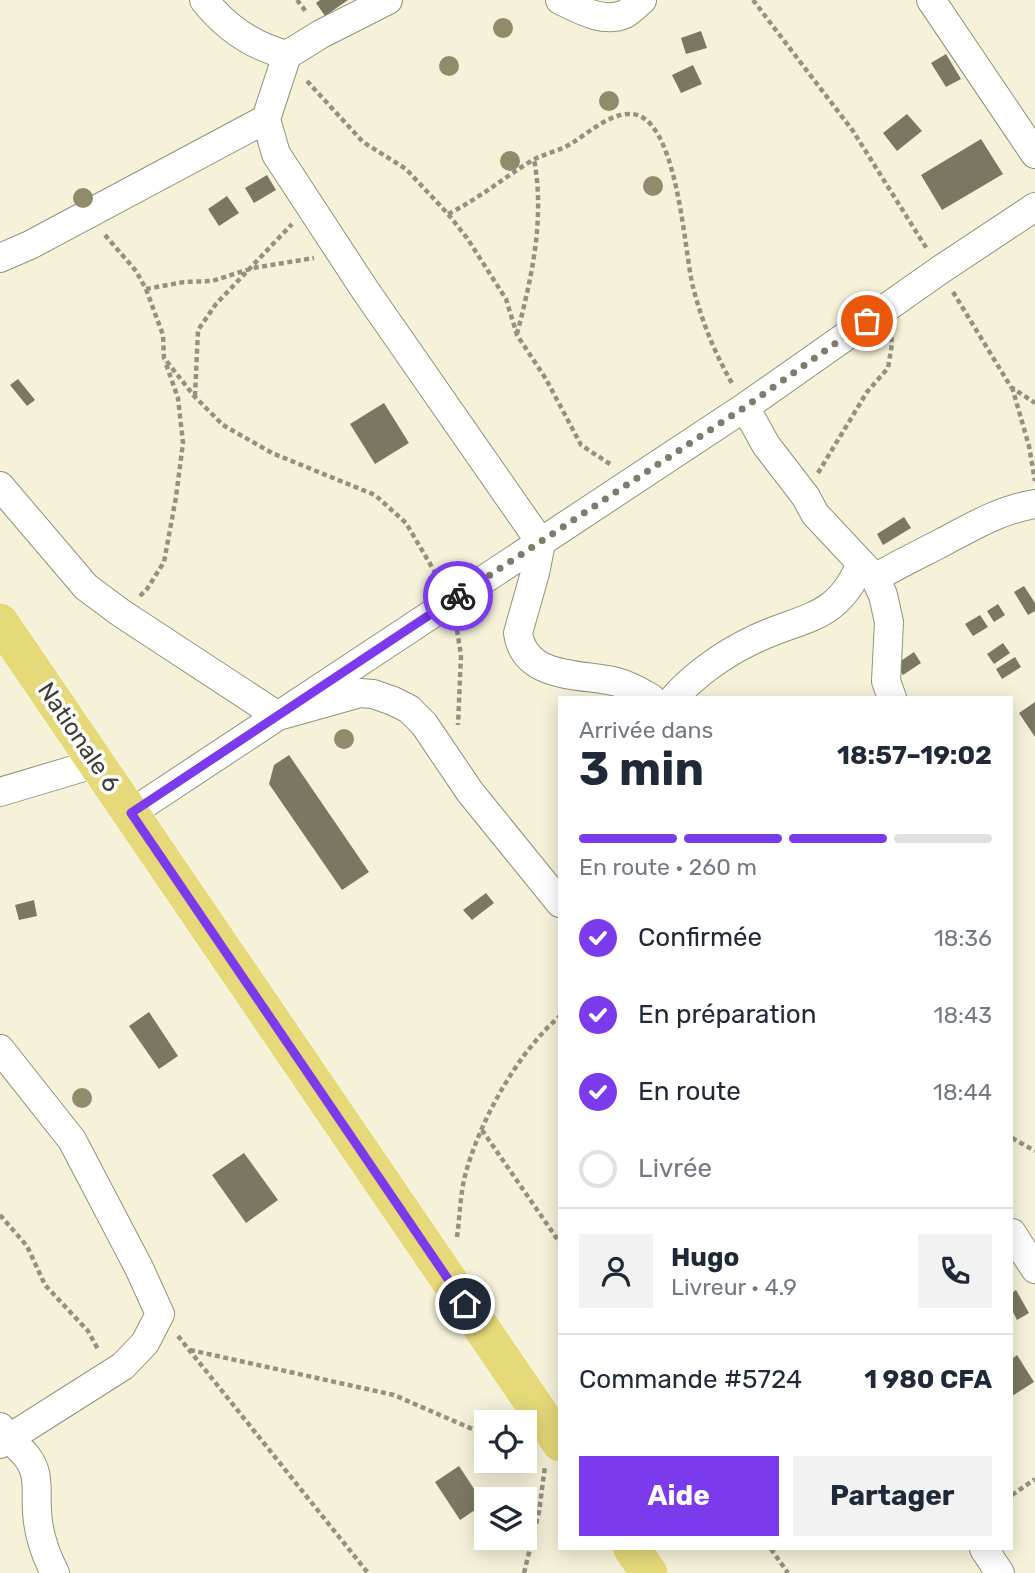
<!DOCTYPE html>
<html lang="fr">
<meta charset="utf-8">
<style>
body{margin:0;font-family:Rubik,sans-serif;background:#f2f2f3;color:#1f2937;height:100vh;display:flex;flex-direction:column;font-size:26px;white-space:nowrap}
*{box-sizing:border-box;margin:0}
p{font-size:23px;color:#747a83}
.icon{flex:none;width:38px;height:38px;fill:none;stroke:currentColor;stroke-width:2;stroke-linecap:round;stroke-linejoin:round}
.map{position:relative;flex:1;overflow:hidden}
.sheet{position:absolute;left:558px;top:696px;width:455px;height:854px;display:flex;flex-direction:column;background:#fff;border-radius:0px;box-shadow:0 4px 18px #0003}
.sheet>*{flex:none}
.controls{position:absolute;left:474px;top:1410px;display:grid;gap:14px}
.controls a{display:grid;place-items:center;width:63px;height:63px;border-radius:0px;background:#fff;box-shadow:0 4px 18px #0003;font-size:35px}
.pin{position:absolute;display:grid;place-items:center;width:60px;height:60px;color:#fff;margin:-30px;border:4px solid #fff;border-radius:50%;box-shadow:0 2px 7px #0007}
.courier{position:absolute;display:grid;place-items:center;width:70px;height:70px;margin:-35px;border:5px solid #7c3aed;border-radius:50%;background:#fff;color:#222;box-shadow:0 2px 9px #0007}
.headline em{font-style:normal;font-weight:700}
.headline div{display:flex;flex-direction:column-reverse}
.headline{display:flex;align-items:center;justify-content:space-between;height:119px;padding:0 21px}
h1{font-size:46px;font-weight:700;line-height:52px}
.bar{display:grid;grid-template-columns:repeat(4,1fr);gap:10px 7px;align-content:center;height:84px;padding:0 21px}
.bar i{height:9px;border-radius:5px;background:#e0e1e3}
.bar .active{background:#7c3aed}
.bar p{grid-column:span 4}
.line{display:flex;align-items:center;gap:18px;padding:0 21px;border-top:2px solid #e0e1e3}
.line div{flex:1}
.round{display:grid;place-items:center;flex:none;width:74px;height:74px;border-radius:0px;background:#f2f2f3}
ol{padding:0 21px;list-style:none}
li{display:flex;align-items:center;gap:21px;height:77px}
li p{margin-inline-start:auto}
li .icon{padding:7px;border-radius:50%;background:#7c3aed;color:#fff;stroke-width:4}
li:last-child{color:#747a83}
li i{width:38px;height:38px;border:4px solid #e0e1e3;border-radius:50%}
.button{display:flex;gap:14px;margin-top:auto;padding:14px 21px}
.button a{flex:1;height:80px;border-radius:0px;background:#7c3aed;color:#fff;font-size:28px;font-weight:700;line-height:80px;text-align:center}
.button a+a{background:#f2f2f3;color:#1f2937}
.map>svg:first-child{display:block}
</style>
<div class="map">
<svg width="1035" height="1573" viewBox="0 0 1035 1573">
<rect width="100%" height="100%" fill="#f6f2da"/>
<path fill="#7b7862" d="M320,0H348L325,16L316,3Z
M701,31L707,48L686,54L681,38Z
M946,54L961,79L946,87L931,63Z
M693,65L702,84L681,93L672,75Z
M907,114L922,131L897,151L883,133Z
M981,139L1003,174L942,210L921,175Z
M267,175L276,190L254,203L245,188Z
M227,196L239,213L219,226L208,209Z
M18,379L35,400L27,406L10,385Z
M384,403L409,443L375,464L350,424Z
M904,517L911,528L883,545L877,534Z
M1024,586L1035,603V611L1028,615L1014,592Z
M998,604L1005,615L994,622L987,611Z
M980,615L988,627L973,636L965,624Z
M1003,643L1010,653L994,664L987,654Z
M914,652L921,663L903,675L895,665Z
M1015,657L1021,667L1002,679L996,669Z
M1035,702V737L1019,713Z
M289,755L369,872L342,890L269,784L274,765Z
M486,893L494,903L472,920L463,910Z
M34,900L37,916L19,920L15,905Z
M149,1012L178,1056L159,1069L129,1026Z
M244,1153L278,1200L246,1223L212,1175Z
M1016,1290L1029,1313L1017,1320L1012,1310V1293Z
M1017,1355L1034,1382L1012,1396V1359Z
M459,1466L484,1504L460,1520L435,1482Z"/>
<g fill="none" stroke-linecap="round" stroke-linejoin="round">
<defs>
<path id="minor" d="M204,0C226,28 252,46 287,55
M388,0L321,34L287,55L266,119L276,154L365,290L541,543L535,573L518,633C525,681 583,673 617,682C628,685 641,692 651,698
M560,0C579,9 603,24 625,14C631,11 637,4 642,0
M931,0L1035,154
M0,258L30,245L266,119
M745,407L766,445L806,497L815,514L875,578L883,595L889,622L886,681L892,698
M0,486L86,587L121,613L278,716L360,693L373,694L393,701L409,709L424,724L470,792L560,903
M875,578C897,565 920,554 943,542C973,526 1002,509 1035,504
M674,698C694,675 724,654 751,641C800,616 837,623 861,563
M0,792L97,763
M131,813L745,407L940,270L1035,207
M0,1049L72,1140L139,1268L160,1314L145,1343L123,1366L0,1444
M1012,1233L1035,1269
M0,1427C10,1444 30,1452 35,1473C38,1486 36,1498 37,1511C38,1532 45,1554 55,1573
M984,1549L1000,1573"/>
<path id="major" d="M0,622L560,1443
M632,1549L649,1573"/>
</defs>
<use href="#minor" stroke="#94917a" stroke-width="30"/>
<use href="#major" stroke="#fff" stroke-width="38"/>
<path stroke="#949181" stroke-width="4.5" stroke-dasharray="5 3.5" stroke-linecap="butt" d="M297,0L307,13
M753,0L853,131L927,249
M307,81L363,142L406,169L448,214L467,238L506,299L517,335L546,379L581,445L610,464
M448,214C480,198 503,178 533,160C545,153 560,151 572,143C588,133 608,115 628,114C678,110 684,253 693,287C702,322 715,354 733,385
M105,235L136,271L146,289L184,282L212,281L253,268L314,258
M146,289L163,335L164,358L195,397L223,425L272,453L375,495L406,523L439,579
M953,292L1011,387L1035,403
M517,334C532,276 545,219 534,159
M1012,387L1029,446L1035,481
M195,396L198,330L216,304L292,224
M818,473L867,392L888,368L892,344L891,335
M140,596L147,589L164,562L176,497L183,443L178,398L165,361
M457,630L461,655L458,725
M482,1130L560,1243
M1012,1138L1035,1151
M0,1215L27,1246L45,1285L88,1331L99,1351
M457,1237C460,1216 460,1193 466,1172C481,1119 518,1052 560,1016
M178,1336L368,1573
M190,1350L394,1395L486,1435
M1012,1495L1035,1479
M771,1549L788,1573
M524,1573L539,1512L545,1466"/>
<use href="#minor" stroke="#fff" stroke-width="28"/>
<use href="#major" stroke="#e6d979" stroke-width="37"/>
</g>
<g fill="#908b6b">
<circle cx="503" cy="28" r="10"/>
<circle cx="449" cy="66" r="10"/>
<circle cx="609" cy="101" r="10"/>
<circle cx="510" cy="161" r="10"/>
<circle cx="653" cy="186" r="10"/>
<circle cx="83" cy="198" r="10"/>
<circle cx="344" cy="739" r="10"/>
<circle cx="82" cy="1098" r="10"/>
</g>
<g fill="none" stroke-linecap="round" stroke-linejoin="round">
<path stroke="#7f7c6e" stroke-width="7" stroke-dasharray="0 12.6" d="M458,596L745,407L867,321"/>
<path stroke="#7c3aed" stroke-width="9" d="M458,596L131,813L465,1304"/>
</g>
<g text-anchor="middle" stroke-width="7" stroke-linejoin="round" paint-order="stroke">
<g font-size="24" fill="#3f3d34" stroke="#fff">
<text transform="translate(79 737) rotate(56)" y="8">Nationale 6</text>
</g>
</g>
</svg>
<div class="controls">
<a><svg class="icon" aria-label="locate" viewBox="0 0 24 24"><circle cx="12" cy="12" r="6"/><path d="M12 2v4M12 18v4M2 12h4M18 12h4"/></svg></a>
<a><svg class="icon" aria-label="layers" viewBox="0 0 24 24"><path d="M12 4l9 5-9 5-9-5zM3 14l9 5 9-5"/></svg></a>
</div>
<div class="pin" style="left:867px;top:321px;background:#ea580c"><svg class="icon" aria-label="bag" viewBox="0 0 24 24"><path d="M5 8h14l-1 12H6zM9 8a3 3 0 0 1 6 0"/></svg></div>
<div class="pin" style="left:465px;top:1304px;background:#1f2937"><svg class="icon" aria-label="home" viewBox="0 0 24 24"><path d="M3 11l9-7 9 7M6 9v11h12V9"/></svg></div>
<div class="courier" style="left:458px;top:596px"><svg class="icon" aria-label="bike" viewBox="0 0 24 24"><circle cx="6" cy="16" r="4"/><circle cx="18" cy="16" r="4"/><path d="M6 16l4-8h5l3 8M10 8l3 8H6M13 5h3"/></svg></div>
<section class="sheet">
<div class="headline"><div><h1>3 min</h1><p>Arrivée dans</p></div><em>18:57–19:02</em></div>
<div class="bar"><i class="active"></i><i class="active"></i><i class="active"></i><i></i><p>En route · 260 m</p></div>
<ol>
<li><svg class="icon" aria-label="check" viewBox="0 0 24 24"><path d="M5 12l5 5 9-10"/></svg>Confirmée<p>18:36</p></li>
<li><svg class="icon" aria-label="check" viewBox="0 0 24 24"><path d="M5 12l5 5 9-10"/></svg>En préparation<p>18:43</p></li>
<li><svg class="icon" aria-label="check" viewBox="0 0 24 24"><path d="M5 12l5 5 9-10"/></svg>En route<p>18:44</p></li>
<li><i></i>Livrée</li>
</ol>
<div class="line" style="height:126px"><a class="round"><svg class="icon" aria-label="person" viewBox="0 0 24 24"><circle cx="12" cy="8" r="4"/><path d="M4 21q1-7 8-7t8 7"/></svg></a><div><b>Hugo</b><p>Livreur · 4.9</p></div><a class="round"><svg class="icon" aria-label="phone" viewBox="0 0 24 24"><path d="M5 4h4l2 5-3 2q2 4 5 5l2-3 5 2v4C11 20 4 13 5 4z"/></svg></a></div>
<div class="line" style="height:91px"><div>Commande #5724</div><b>1 980 CFA</b></div>
<div class="button"><a>Aide</a><a>Partager</a></div>
</section>
</div>
